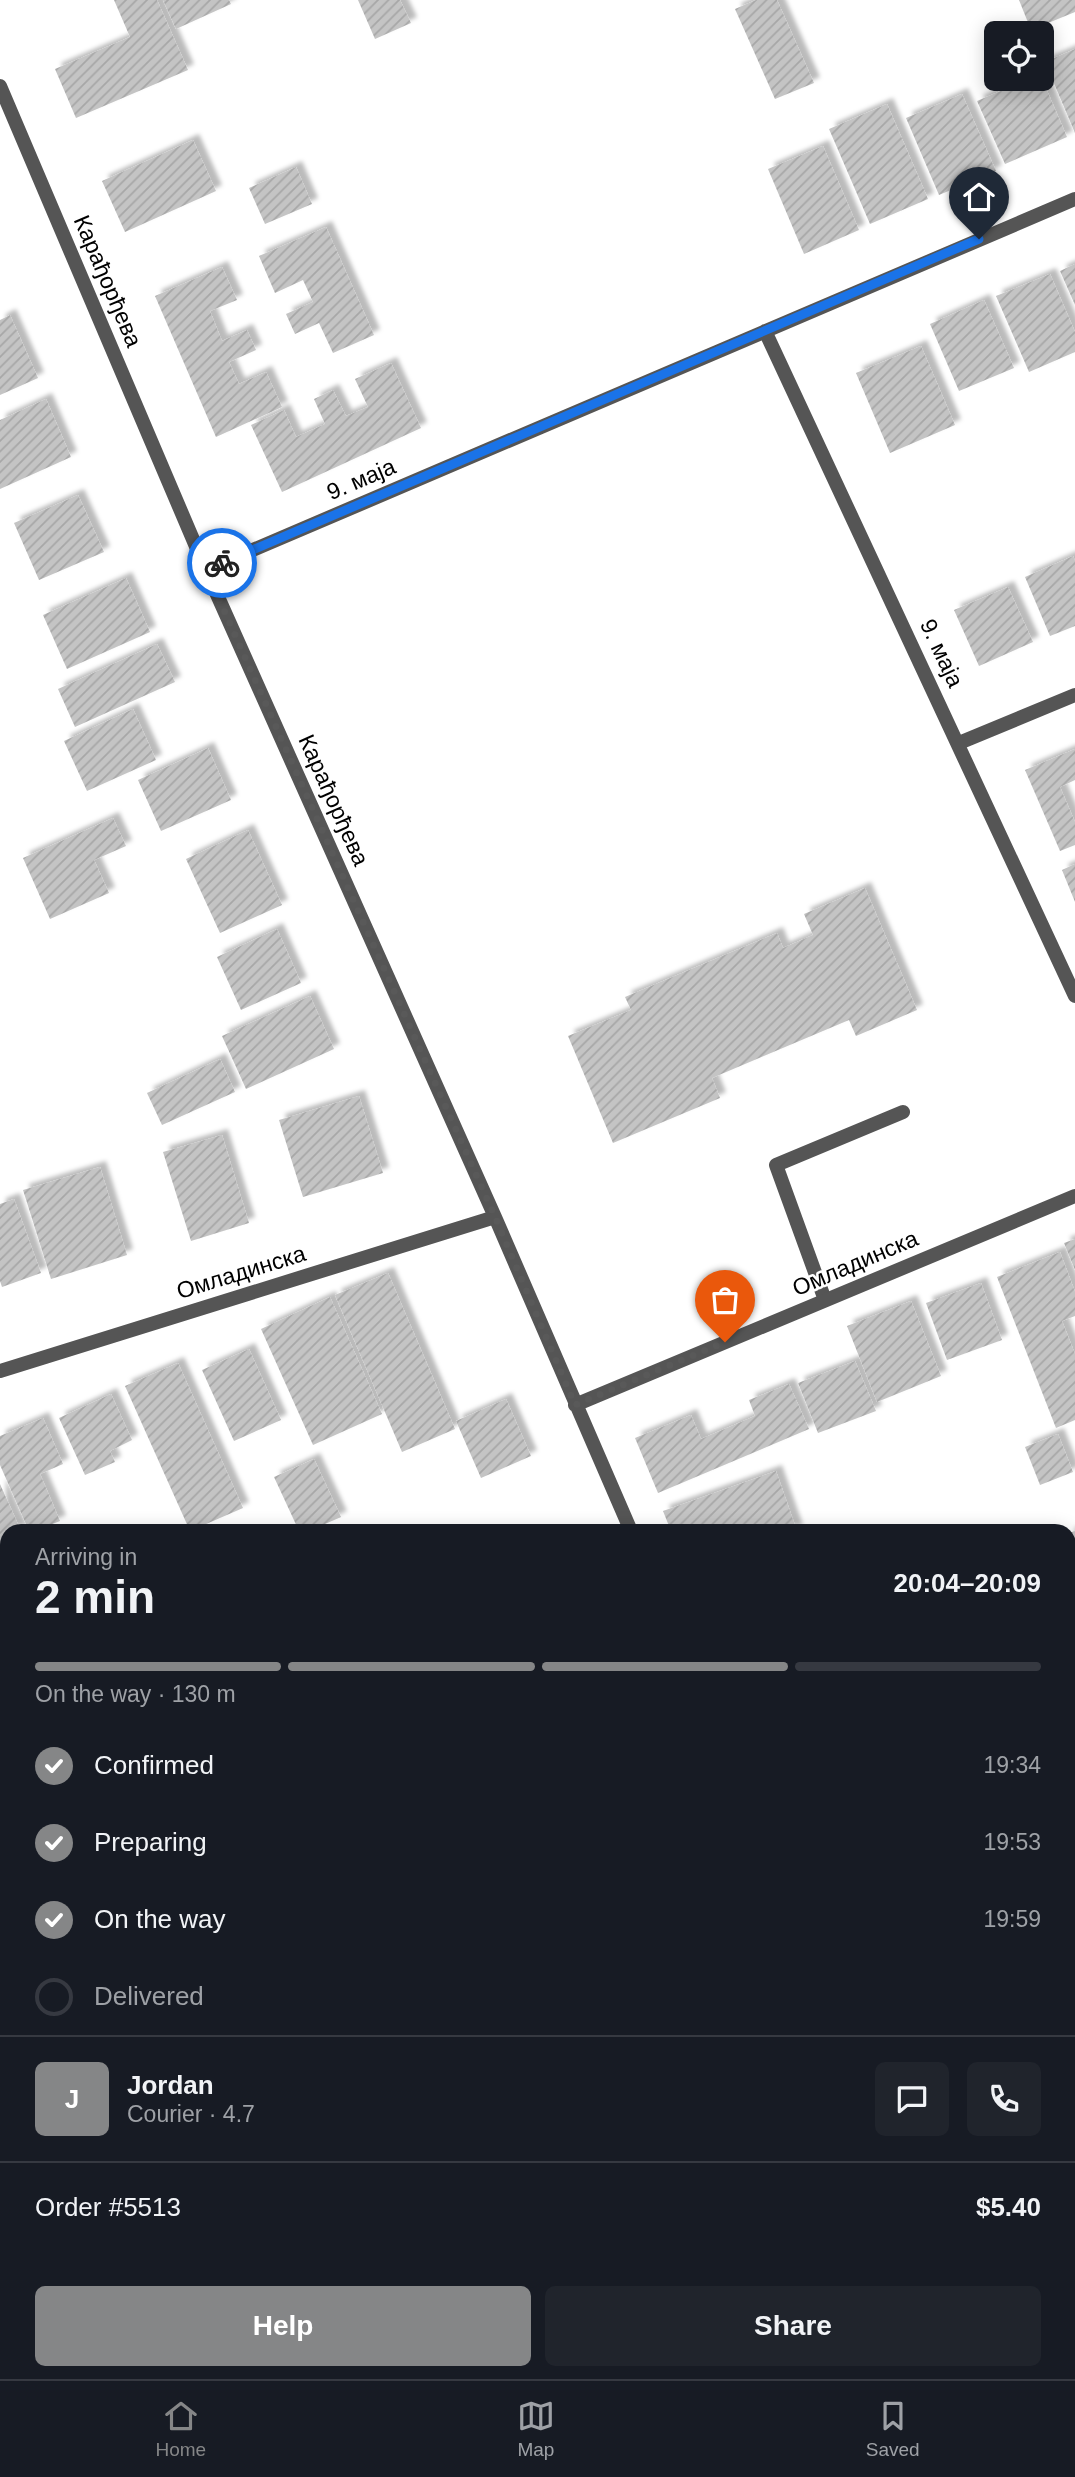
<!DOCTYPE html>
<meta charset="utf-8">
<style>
body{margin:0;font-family:Arial,sans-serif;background:#20242c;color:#f1f3f6;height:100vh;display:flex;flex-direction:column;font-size:26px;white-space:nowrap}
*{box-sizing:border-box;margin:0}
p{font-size:23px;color:#9ea1a6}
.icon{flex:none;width:38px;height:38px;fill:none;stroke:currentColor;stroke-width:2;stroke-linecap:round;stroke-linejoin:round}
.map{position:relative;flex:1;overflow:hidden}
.sheet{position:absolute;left:0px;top:1524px;width:1076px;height:856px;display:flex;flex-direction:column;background:#171b24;border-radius:21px 21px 0 0;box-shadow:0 4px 18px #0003}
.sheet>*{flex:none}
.tools{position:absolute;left:984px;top:21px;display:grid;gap:14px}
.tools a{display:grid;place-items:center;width:70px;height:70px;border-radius:10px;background:#171b24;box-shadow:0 4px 18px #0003;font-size:35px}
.pin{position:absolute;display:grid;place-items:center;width:60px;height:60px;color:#fff;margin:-72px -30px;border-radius:50% 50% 50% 0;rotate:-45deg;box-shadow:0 0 7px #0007}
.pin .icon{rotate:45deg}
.courier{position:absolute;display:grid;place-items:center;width:70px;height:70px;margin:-35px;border:5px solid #1a73e8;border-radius:50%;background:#fff;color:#222;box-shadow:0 2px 9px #0007}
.headline em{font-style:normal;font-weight:700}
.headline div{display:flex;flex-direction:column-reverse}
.headline{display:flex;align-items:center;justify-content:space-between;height:119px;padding:0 35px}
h1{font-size:46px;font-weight:700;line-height:52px}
.bar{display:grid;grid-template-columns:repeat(4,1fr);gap:10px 7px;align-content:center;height:84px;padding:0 35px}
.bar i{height:9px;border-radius:5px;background:#363941}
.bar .current{background:#858687}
.bar p{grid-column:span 4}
.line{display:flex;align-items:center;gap:18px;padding:0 35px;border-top:2px solid #363941}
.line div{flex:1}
.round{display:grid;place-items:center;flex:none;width:74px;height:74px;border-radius:10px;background:#20242c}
ol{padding:0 35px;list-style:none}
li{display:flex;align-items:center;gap:21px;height:77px}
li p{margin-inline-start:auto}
li .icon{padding:7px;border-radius:50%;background:#858687;color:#fff;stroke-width:4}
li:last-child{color:#9ea1a6}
li i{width:38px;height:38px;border:4px solid #363941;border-radius:50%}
.button{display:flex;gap:14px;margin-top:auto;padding:14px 35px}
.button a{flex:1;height:80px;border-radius:10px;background:#858687;color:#fff;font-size:28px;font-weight:700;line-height:80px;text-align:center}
.button a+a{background:#20242c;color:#f1f3f6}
.dock{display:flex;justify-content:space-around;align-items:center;height:98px;border-top:2px solid #363941;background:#171b24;font-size:19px;color:#9ea1a6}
.dock a{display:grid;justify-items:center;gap:4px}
.dock .current{color:#858687}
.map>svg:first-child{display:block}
</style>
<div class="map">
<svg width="1075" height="2379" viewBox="0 0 1075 2379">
<defs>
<pattern id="building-hatch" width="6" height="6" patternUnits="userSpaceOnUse" patternTransform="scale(1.75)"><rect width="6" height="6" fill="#c4c4c4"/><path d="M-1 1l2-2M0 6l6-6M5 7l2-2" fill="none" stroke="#a7a7a7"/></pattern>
<filter id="shadow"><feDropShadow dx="6" dy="-6" stdDeviation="2" flood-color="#0004"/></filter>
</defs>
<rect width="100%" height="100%" fill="#fff"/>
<path fill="url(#building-hatch)" filter="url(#shadow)" d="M114,0H157L188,70L76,118L55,69L130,37Z
M163,0H229L231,4L176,29Z
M358,0H400L411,23L375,39Z
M756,0H777L814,83L775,99L735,9Z
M1019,0H1075V12L1031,30Z
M1075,49V133L1045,62Z
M1029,79H1042L1067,137L1005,164L977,101Z
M962,94L996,171L939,195L906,118Z
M887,104L928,199L870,224L829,129Z
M193,140L216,191L125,232L102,181Z
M823,146L859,230L804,254L768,169Z
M296,167L312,204L265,224L249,188Z
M326,227L374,335L333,353L319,323L295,334L286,314L313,302L303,280L275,293L259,256Z
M1075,264V305L1060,271Z
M222,267L237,300L210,311L222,341L247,330L256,350L229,362L239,384L266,372L282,407L216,437L155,296Z
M1050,274L1075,332V352L1029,372L996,296Z
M984,300L1014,368L959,391L930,324Z
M10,315L38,378L0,395V320Z
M921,346L955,425L890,453L856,373Z
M391,363L421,428L282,492L251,425L284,410L296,437L325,424L314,399L333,390L346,416L368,407L355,379Z
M46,399L71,457L0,489V420Z
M78,495L104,552L39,580L14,523Z
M1073,556L1075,561V626L1050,636L1025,577Z
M126,578L150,632L67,669L43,615Z
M1008,587L1033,642L979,666L954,610Z
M157,644L175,682L75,727L58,689Z
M133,709L156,760L87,791L64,741Z
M208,748L231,800L161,831L138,780Z
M1075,749V780L1060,787L1075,822V845L1060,851L1025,770Z
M113,818L126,846L94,860L109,893L50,919L23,858Z
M248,830L282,905L220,933L186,859Z
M1075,864V902L1062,870Z
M865,888L917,1010L856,1036L849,1020L712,1078L720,1098L613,1143L568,1036L631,1010L625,997L777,933L783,948L813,935L804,914Z
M277,929L301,983L241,1010L217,957Z
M310,996L334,1049L246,1089L222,1036Z
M220,1059L235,1092L162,1125L147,1093Z
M359,1096L383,1173L303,1197L279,1120Z
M222,1135L249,1223L191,1241L163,1152Z
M100,1167L127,1255L51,1279L23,1190Z
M14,1199L41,1273L2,1287L0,1281V1204Z
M1075,1239V1270L1064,1243Z
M1060,1252L1075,1292V1316L1062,1321L1075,1354V1420L1056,1428L997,1277Z
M388,1273L455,1429L402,1452L335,1295Z
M981,1283L1002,1340L947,1360L926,1303Z
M330,1297L382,1414L313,1445L261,1329Z
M911,1301L941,1376L877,1402L847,1326Z
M249,1349L281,1420L234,1441L202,1370Z
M855,1361L876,1411L818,1433L798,1383Z
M178,1363L243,1508L190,1531L125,1386Z
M789,1384L809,1429L658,1493L635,1438L691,1415L701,1439L755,1416L749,1400Z
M111,1394L132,1440L110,1451L115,1462L85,1475L59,1418Z
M506,1399L531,1456L481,1478L456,1421Z
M43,1418L63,1464L40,1474L60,1521L35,1531H29L0,1465V1436Z
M1058,1434L1073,1472L1040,1485L1025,1447Z
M314,1459L341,1517L309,1531H299L274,1477Z
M776,1471L797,1531H671L663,1511Z
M0,1484L21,1531H7V1609L0,1612Z
M1075,1531V1617L1069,1619V1533Z
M7,1617V1663L0,1646V1620Z
M1075,1726V1761L1069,1764V1728Z
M1069,1767L1075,1780V1850L1069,1837Z
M1075,1900V1935L1069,1937V1902Z
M7,1961V2000L0,1982V1964Z
M1075,2012V2058L1069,2044V2014Z
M0,2026L7,2046V2070L0,2072Z
M1069,2066L1075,2080V2087L1069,2089Z
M1075,2192V2221L1069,2208V2195Z
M0,2235L7,2252V2259L0,2261Z
M1075,2301V2358L1069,2360V2304Z
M822,2373H845L831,2379H825Z
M882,2373H910L913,2379H869Z"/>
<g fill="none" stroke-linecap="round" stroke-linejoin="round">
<path stroke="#555" stroke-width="14" d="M825,1300L776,1165L903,1112"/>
<path stroke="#555" stroke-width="14" d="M0,86L206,570L495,1217L631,1531
M765,331L1075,996
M206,570L1075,199
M959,743L1075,695
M0,1371L495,1217
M575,1405L1075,1196
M1069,1669L1075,1666
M0,2133L7,2130
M1069,2157L1075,2155
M996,2373L998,2379"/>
</g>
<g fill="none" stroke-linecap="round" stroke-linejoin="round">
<path stroke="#595959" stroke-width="7" stroke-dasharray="0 12.6" d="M222,563L206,570L495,1217L575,1405L725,1342"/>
<path stroke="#1a73e8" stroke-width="9" d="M222,563L979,239"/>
</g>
<g text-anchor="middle" stroke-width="5" stroke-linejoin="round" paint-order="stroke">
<g font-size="23" fill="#000" stroke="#fff">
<text transform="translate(108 281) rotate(67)" y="8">Карађорђева</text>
<text transform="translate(361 479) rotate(-23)" y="8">9. маја</text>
<text transform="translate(942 653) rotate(65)" y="8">9. маја</text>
<text transform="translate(334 800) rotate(66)" y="8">Карађорђева</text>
<text transform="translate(855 1263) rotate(-23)" y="8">Омладинска</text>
<text transform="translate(241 1272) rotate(-17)" y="8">Омладинска</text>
</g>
</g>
</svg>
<div class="tools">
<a><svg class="icon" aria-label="locate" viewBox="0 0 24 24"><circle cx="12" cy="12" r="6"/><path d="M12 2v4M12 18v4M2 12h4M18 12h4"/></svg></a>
</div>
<div class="pin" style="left:725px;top:1342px;background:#ea580c"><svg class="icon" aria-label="bag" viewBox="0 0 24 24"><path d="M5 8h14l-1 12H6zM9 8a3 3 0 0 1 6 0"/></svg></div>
<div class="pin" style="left:979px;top:239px;background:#1f2937"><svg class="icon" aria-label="home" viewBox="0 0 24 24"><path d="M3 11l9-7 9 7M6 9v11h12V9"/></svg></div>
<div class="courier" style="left:222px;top:563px"><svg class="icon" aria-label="bike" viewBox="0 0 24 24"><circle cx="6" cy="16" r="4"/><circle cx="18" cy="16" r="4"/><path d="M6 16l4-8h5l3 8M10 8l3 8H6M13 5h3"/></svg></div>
<section class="sheet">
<div class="headline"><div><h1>2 min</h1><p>Arriving in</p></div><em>20:04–20:09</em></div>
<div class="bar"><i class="current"></i><i class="current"></i><i class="current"></i><i></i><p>On the way · 130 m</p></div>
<ol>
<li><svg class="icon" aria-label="check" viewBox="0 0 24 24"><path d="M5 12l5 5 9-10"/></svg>Confirmed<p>19:34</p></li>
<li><svg class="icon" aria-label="check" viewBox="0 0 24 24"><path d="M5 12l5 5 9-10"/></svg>Preparing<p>19:53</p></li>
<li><svg class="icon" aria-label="check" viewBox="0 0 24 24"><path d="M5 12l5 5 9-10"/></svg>On the way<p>19:59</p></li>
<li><i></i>Delivered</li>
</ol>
<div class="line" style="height:126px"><b class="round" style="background:#858687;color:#fff">J</b><div><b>Jordan</b><p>Courier · 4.7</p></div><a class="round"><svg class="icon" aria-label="chat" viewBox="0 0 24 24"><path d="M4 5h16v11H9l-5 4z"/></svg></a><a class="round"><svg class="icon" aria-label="phone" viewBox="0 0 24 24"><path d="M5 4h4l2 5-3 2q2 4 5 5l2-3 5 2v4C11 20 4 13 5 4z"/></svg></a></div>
<div class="line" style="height:91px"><div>Order #5513</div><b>$5.40</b></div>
<div class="button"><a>Help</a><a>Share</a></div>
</section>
</div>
<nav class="dock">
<a class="current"><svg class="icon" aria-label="home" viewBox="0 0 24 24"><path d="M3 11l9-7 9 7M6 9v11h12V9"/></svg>Home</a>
<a><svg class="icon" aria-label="map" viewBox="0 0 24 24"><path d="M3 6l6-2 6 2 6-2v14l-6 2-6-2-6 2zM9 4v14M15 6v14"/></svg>Map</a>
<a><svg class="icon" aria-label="saved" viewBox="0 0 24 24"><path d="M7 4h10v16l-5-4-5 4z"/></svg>Saved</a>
</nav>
